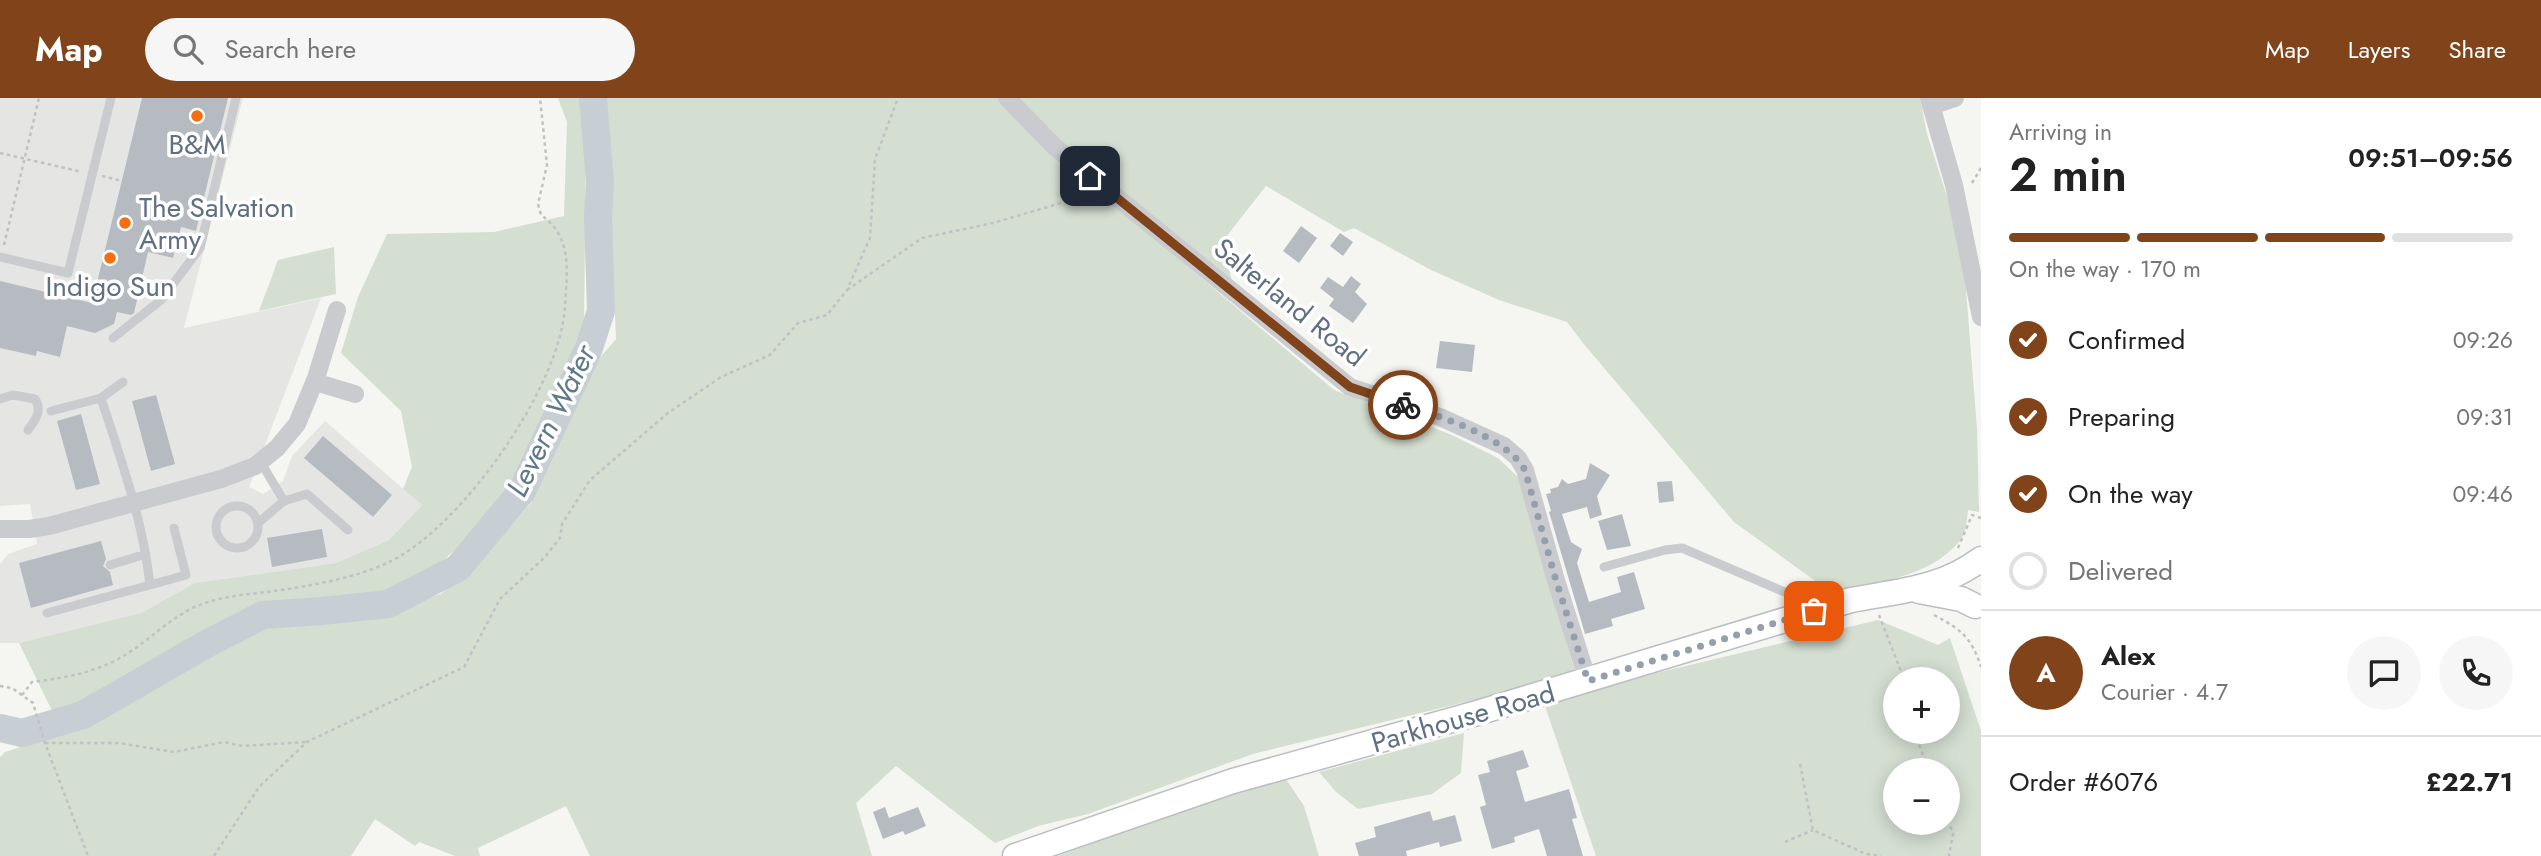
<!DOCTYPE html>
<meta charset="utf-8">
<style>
body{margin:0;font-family:Jost,sans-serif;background:#f6f6f6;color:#222;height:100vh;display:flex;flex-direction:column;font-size:26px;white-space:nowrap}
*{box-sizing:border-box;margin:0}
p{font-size:23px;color:#767676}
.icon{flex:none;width:38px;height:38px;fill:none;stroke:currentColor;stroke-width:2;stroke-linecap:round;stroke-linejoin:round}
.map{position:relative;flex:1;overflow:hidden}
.details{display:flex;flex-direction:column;background:#fff;width:560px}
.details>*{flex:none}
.fabs{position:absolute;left:1883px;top:569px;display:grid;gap:14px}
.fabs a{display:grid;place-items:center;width:77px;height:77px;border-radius:50%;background:#fff;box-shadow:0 4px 18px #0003;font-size:35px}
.pin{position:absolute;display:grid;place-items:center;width:60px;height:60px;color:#fff;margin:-30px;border-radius:14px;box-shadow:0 4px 10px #0006}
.courier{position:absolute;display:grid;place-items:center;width:70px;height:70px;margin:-35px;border:5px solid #81441a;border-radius:50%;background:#fff;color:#222;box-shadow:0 2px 9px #0007}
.summary em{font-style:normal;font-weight:600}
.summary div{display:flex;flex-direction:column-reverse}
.summary{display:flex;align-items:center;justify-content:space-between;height:119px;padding:0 28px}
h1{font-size:46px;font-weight:600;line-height:52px}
.bar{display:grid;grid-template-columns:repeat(4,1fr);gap:10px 7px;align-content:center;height:84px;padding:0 28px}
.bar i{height:9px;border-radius:5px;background:#e0e0e0}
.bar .active{background:#81441a}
.bar p{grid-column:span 4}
.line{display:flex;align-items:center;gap:18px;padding:0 28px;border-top:2px solid #e0e0e0}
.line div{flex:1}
.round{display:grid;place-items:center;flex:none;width:74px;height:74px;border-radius:37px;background:#f6f6f6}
ol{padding:0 28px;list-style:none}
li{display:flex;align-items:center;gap:21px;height:77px}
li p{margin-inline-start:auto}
li .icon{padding:7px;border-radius:50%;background:#81441a;color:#fff;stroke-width:4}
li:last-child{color:#767676}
li i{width:38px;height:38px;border:4px solid #e0e0e0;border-radius:50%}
header{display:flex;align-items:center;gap:42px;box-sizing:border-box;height:98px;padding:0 35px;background:#81441a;color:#fff}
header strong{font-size:33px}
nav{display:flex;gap:38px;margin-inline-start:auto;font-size:24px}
.search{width:490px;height:63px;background:#f6f6f6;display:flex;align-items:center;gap:18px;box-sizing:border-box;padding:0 24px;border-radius:38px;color:#767676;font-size:26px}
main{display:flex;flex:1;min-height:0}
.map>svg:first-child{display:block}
</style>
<header>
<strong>Map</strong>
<div class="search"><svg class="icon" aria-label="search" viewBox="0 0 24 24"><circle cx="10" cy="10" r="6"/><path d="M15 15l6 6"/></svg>Search here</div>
<nav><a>Map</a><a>Layers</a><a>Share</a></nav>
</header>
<main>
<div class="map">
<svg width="1981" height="758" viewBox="0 0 1981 758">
<rect width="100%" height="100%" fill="#f5f6f1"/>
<path fill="#e5e6e4" d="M0,0H243L184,230L321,200L249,389L263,396L283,383L292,358L325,323L422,407L389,442L336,465L195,485L141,515L19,545H0V466L8,456L37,446L30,406L0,408Z"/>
<path fill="#d4ded1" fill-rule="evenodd" d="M558,0H582L586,41L584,230L513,392L484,426L431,473L385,496L274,504L55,619L19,545L141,515L195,485L336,465L389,442L422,407L403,391L412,369L401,313L341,255L358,199L387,136L494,134L564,118L567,24Z
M601,0H1007L1045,48L1334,292L1452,337L1498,360L1519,380L1576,577L1253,656L1088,716L1038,728L995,745L896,668L856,705L872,758H590L566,708L478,750L480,758H455L419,744L415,748L375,721L351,758H0V659L5,654L76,631L232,539L286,521L385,515L441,496L479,464L531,405L586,276L616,241C615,195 608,150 606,104C604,69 605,35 601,0Z
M1014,0H1920L1927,36L1950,108L1965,179L1977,331L1979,414L1968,412C1967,422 1966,436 1959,444C1927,481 1876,483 1832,495L1734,424L1583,245L1567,224L1499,202L1431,172L1354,130L1344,134L1266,88L1222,144L1233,187L1097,78Z
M334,149L336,196L259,213L278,162Z
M1878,522L1938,547L1950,540L1981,633V758H1596L1543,602ZM1895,581H1948V634H1895ZM1895,672H1948V724H1895Z
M1464,635L1461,675L1432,696L1358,711L1336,694L1319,674Z
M1286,681L1304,708L1319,758H1058L1166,717Z"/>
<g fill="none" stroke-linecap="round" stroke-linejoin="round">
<path stroke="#c7cfd5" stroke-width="28" d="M0,630L22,635L83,617L210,544L263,517L322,513L388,506L458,470L522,393L589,250L601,213L598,119L600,84L593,0"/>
</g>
<path fill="#b6bbc1" d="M142,0H228L196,133L181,129L173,160L148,154L134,215L131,217L117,214L114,226L95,235L67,228L60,259L37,253L36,258L0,250V183L92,205Z
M1301,128L1317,140L1299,165L1283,153Z
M1340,135L1353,144L1343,158L1330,148Z
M1351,178L1361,186L1355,194L1367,206L1353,225L1329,208L1334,201L1320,190L1328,179L1343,189Z
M1440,243L1475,247L1472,274L1436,270Z
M156,297L175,366L151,373L132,303Z
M81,316L100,386L76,392L57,323Z
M323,338L392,397L373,419L304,360Z
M1590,365L1610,377L1597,398L1602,417L1590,421L1587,409L1562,416L1571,444L1582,451L1577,465L1589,504L1621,494L1617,479L1634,474L1645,511L1611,521L1613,528L1585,536L1549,414L1551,413L1546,396L1551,395L1550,391L1558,389L1562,381L1568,386L1586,381Z
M1672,383L1674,403L1659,405L1657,384Z
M1622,416L1631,448L1607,452L1598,423Z
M322,431L327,459L272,469L267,440Z
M101,443L106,461L103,468L110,474L113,487L31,510L19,465Z
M1523,652L1529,669L1516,673L1525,704L1569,691L1577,720L1572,721L1583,758H1547L1539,731L1514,739L1515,744L1492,751L1480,709L1486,707L1478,677L1490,674L1487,663Z
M885,709L889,720L918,709L926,728L905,737L903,733L883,741L873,714Z
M1430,713L1433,723L1455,717L1462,743L1440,749L1439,744L1406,753L1407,758H1359L1355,745L1376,739L1374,729Z"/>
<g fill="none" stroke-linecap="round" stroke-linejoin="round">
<defs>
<path id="secondary" d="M1919,493L1961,501L1975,508
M1015,758L1233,683L1477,615L1851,502C1899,493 1941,491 1981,461"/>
</defs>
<use href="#secondary" stroke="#bbbec3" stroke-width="27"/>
<path stroke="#c0c1c3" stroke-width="2.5" stroke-dasharray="3.5 3.5" stroke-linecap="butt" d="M0,55L82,74
M102,78L122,83
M1972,85L1981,70
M4,147L39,0
M847,192L922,140L993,125L1088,97
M1958,450L1972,417L1981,420
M1879,517L1904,581
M1934,517C1962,532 1971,539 1981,569
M0,588L12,590L33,605L45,645L88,758
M22,597L32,584C62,580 90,576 118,561C148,545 170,518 202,506C224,498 250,496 274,493C309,488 355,480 387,465C460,432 561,288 565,208C567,174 573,139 541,117L538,106L547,67L540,0
M1914,634L1929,672
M45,645H119L174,654L224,644L243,648L306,644
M1800,666L1813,732L1866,756L1881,758
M1948,722L1953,736L1949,758
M1785,744L1813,732
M214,758L259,689L307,644L464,569L500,501L544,460L560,440L562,426L590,382L668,315L721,279L770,257L798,225L827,217L847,192L870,140L875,61L898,0"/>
<path stroke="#c9cbcf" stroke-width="9" d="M0,159L68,175L111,0
M113,240L161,202L200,150L236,0
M101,300L123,284
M0,301L13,297L35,301C43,313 35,322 28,332
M260,363L284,403L307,396L348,432
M216 429a21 21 0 1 1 42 0a21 21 0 1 1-42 0Z
M258,425L284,403
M110,467L146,456
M1604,469L1665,452L1682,450L1815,507
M150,487L186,477L174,430
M47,515L150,487C143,422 121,362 101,300L51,313"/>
<path stroke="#c9cbcf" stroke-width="18" d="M1007,0L1055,49L1350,289L1440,319L1504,348L1518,360L1525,372L1555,479L1588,583
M1929,0L1954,87L1981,219
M1931,8L1955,0
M315,284L355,296
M0,431H29L49,428L221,381L255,368L277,350L297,326L316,280L337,212"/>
<use href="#secondary" stroke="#fff" stroke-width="24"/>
</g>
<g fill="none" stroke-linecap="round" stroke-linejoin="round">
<path stroke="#959eab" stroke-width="7" stroke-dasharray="0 12.6" d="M1403,307C1439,318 1505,338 1525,372L1555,479L1588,583L1814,513"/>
<path stroke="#81441a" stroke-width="9" d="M1090,78L1350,289L1403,307"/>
</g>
<g fill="#f56e11" stroke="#fff" stroke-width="2.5">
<circle cx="197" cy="18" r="7"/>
<circle cx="125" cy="125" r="7"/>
<circle cx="110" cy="160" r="7"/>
</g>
<g text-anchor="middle" stroke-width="7" stroke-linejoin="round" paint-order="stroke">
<g font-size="28" fill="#616f85" stroke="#fff">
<text x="197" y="56">B&amp;M</text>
<text x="139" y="119" text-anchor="start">The Salvation<tspan x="139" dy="32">Army</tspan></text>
<text x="110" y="198">Indigo Sun</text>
</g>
<g font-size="28" fill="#616f85" stroke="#fff">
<text transform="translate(1290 204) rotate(39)" y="10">Salterland Road</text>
<text transform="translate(1463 619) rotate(-16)" y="10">Parkhouse Road</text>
</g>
<g font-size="30" font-style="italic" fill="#61788a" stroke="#fff">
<text transform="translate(551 323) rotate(-64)" y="10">Levern Water</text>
</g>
</g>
</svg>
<div class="fabs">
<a>+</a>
<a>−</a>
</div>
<div class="pin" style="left:1814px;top:513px;background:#ea580c"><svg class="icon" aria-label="bag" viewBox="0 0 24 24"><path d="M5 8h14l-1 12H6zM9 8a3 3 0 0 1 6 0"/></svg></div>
<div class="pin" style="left:1090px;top:78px;background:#1f2937"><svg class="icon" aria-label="home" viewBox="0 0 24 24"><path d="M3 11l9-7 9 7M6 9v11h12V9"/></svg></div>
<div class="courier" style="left:1403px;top:307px"><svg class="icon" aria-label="bike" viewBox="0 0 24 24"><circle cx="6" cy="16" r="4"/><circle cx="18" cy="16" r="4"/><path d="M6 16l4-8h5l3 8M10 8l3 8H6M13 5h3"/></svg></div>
</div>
<section class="details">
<div class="summary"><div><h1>2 min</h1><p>Arriving in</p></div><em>09:51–09:56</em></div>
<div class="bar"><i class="active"></i><i class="active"></i><i class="active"></i><i></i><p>On the way · 170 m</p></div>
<ol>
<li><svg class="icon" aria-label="check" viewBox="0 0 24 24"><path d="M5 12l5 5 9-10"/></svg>Confirmed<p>09:26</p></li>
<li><svg class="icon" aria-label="check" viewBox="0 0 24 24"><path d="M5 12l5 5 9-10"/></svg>Preparing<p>09:31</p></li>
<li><svg class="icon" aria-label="check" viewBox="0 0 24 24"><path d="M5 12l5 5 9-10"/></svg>On the way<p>09:46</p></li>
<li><i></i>Delivered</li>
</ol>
<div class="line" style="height:126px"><b class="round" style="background:#81441a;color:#fff">A</b><div><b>Alex</b><p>Courier · 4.7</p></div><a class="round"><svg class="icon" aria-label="chat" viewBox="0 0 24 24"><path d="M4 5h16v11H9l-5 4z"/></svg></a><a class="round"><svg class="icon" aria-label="phone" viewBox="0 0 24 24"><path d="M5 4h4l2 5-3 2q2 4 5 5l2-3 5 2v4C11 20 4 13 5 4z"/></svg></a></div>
<div class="line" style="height:91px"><div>Order #6076</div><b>£22.71</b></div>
</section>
</main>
